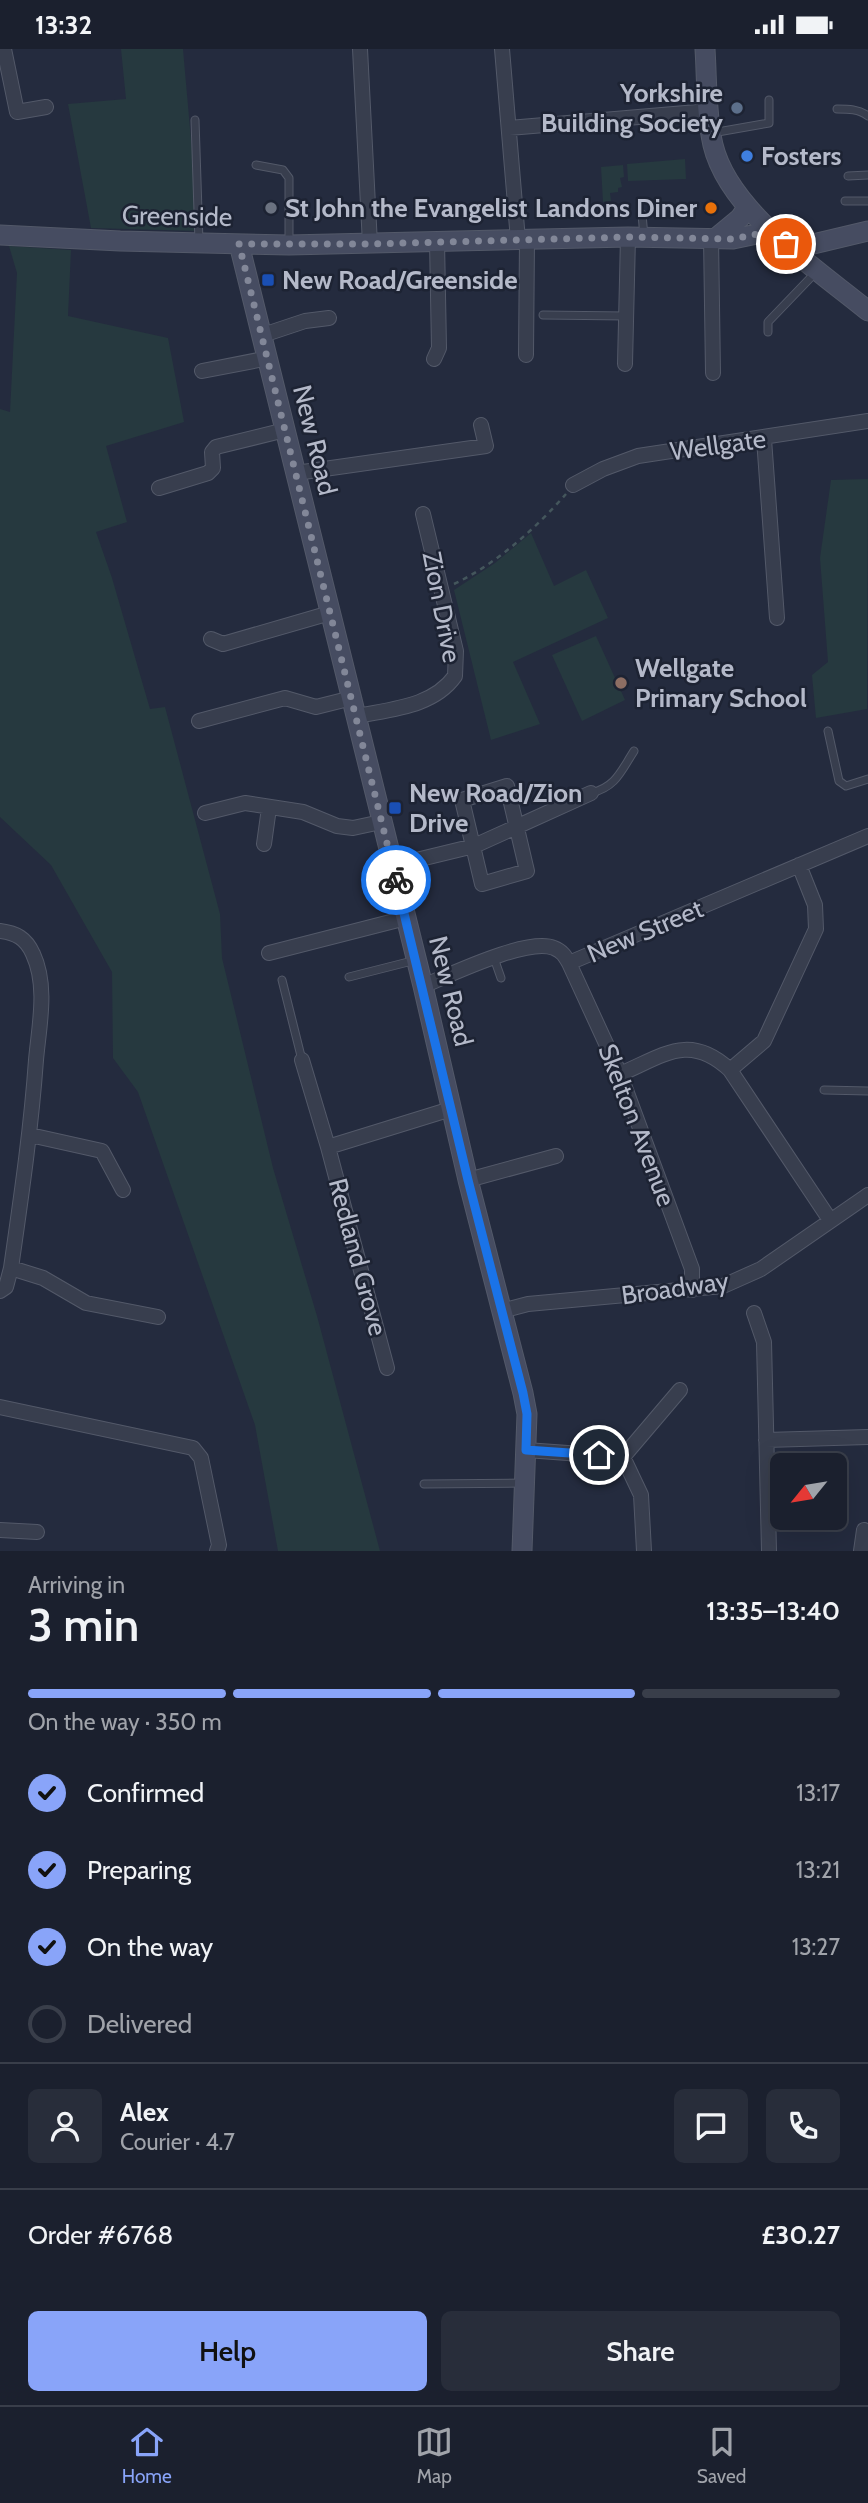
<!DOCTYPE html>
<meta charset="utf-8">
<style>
body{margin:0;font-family:Cabin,sans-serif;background:#282d3a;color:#f1f3f6;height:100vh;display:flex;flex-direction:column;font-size:26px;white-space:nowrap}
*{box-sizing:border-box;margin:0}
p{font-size:23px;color:#a0a3aa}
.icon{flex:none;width:38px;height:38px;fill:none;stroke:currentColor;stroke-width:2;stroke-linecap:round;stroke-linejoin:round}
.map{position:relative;height:1502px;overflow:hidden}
.sheet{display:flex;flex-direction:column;background:#1b202e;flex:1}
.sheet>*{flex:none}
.needle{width:46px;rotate:240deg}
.controls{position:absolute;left:770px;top:1404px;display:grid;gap:14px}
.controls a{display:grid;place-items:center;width:77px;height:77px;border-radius:10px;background:#1b202e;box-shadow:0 7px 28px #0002,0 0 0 2px #393e4a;font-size:35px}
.pin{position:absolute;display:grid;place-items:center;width:60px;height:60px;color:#fff;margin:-30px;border:4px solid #fff;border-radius:50%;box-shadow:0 2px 7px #0007}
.courier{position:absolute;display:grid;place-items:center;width:70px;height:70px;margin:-35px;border:5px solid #1a73e8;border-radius:50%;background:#fff;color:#222;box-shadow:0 2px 9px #0007}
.summary em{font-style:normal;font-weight:600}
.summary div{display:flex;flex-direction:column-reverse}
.summary{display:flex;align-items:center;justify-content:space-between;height:119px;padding:0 28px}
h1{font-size:46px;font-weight:600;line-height:52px}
.bar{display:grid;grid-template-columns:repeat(4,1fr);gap:10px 7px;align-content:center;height:84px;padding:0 28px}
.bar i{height:9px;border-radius:5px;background:#393e4a}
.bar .on{background:#89a4f9}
.bar p{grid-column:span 4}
.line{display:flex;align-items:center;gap:18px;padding:0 28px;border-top:2px solid #393e4a}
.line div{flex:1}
.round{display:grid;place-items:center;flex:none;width:74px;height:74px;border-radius:10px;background:#282d3a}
ol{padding:0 28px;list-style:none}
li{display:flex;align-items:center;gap:21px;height:77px}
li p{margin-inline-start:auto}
li .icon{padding:7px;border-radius:50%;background:#89a4f9;color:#111;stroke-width:4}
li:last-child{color:#a0a3aa}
li i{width:38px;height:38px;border:4px solid #393e4a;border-radius:50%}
.button{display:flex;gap:14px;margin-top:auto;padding:14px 28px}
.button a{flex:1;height:80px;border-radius:10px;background:#89a4f9;color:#111;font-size:28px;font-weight:600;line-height:80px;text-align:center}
.button a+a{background:#282d3a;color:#f1f3f6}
.status{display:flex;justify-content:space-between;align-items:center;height:49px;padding:0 35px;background:#1b202e;direction:ltr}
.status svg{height:19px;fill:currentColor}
.dock{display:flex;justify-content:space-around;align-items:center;height:98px;border-top:2px solid #393e4a;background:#1b202e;font-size:19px;color:#a0a3aa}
.dock a{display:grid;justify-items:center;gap:4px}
.dock .on{color:#89a4f9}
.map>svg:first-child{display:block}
</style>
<div class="status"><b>13:32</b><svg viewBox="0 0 49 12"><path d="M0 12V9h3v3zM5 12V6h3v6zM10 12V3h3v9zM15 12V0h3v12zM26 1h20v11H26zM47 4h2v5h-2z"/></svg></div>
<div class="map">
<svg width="868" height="1502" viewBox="0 0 868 1502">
<rect width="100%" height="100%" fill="#242b3e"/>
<path fill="#26393f" d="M121,0H183L199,182L91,179L68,55L126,50Z
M685,110L686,130L628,132L627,115Z
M623,116L624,128L620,129L622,138L618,139V143L610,144L611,152L603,153L601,118Z
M9,197L71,201L68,267L168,289L184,373L106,397L127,473L96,483L112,529L150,660L165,658L220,865L222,909L273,1119L317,1267L380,1502H278L255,1376L138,1043L113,1009L112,923L51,816L0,768V360L10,363L17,224Z
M868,430L867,660L816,669L812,626L828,613L820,509L831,431Z
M531,484L554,537L586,521L608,569L513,613L540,675L491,691L454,541L495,514Z
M596,587L625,651L582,672L552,606Z"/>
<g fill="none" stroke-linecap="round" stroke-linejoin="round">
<defs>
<path id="lane" d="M837,60C848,60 859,60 868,67
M195,71L199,193
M712,84L769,74V51
M256,116L283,121L289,129V195
M848,127L868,126
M845,152H868
M642,165L644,188
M543,266L626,267
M768,283V273L816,223
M828,682L839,732L846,737L868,730
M591,744C616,738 621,722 634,702
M494,909L501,929
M349,928L416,911
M282,931L302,1011
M824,1041L868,1042
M424,1435L524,1434"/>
<path id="street" d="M4,0L17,63L46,58
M360,0L370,195
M502,0L518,191
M509,79L709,62
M711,188L713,324
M263,286L305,272L329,269
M526,306L527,191
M434,310L439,299L437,192
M625,315L628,188
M202,322L269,309
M764,390L777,569
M296,424L486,397L481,376
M573,436L603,420L638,407L868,372
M159,439L208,424L213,419L212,403L216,398L285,381
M211,590L223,595L330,564
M357,667C391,660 433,658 455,627L456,602L423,465
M199,672L285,649L316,658L352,649
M507,737L527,822L482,835L462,751Z
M205,764L245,754L303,763L337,777L353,779L381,773
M264,795L269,759
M394,821L404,814L474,797L591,744
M0,882C16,884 26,889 33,905C48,937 39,977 36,1011C31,1081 21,1149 11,1219L6,1238L0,1242
M269,904L406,869
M569,914L620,1025L692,1220V1241
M423,937C450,926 528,888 554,899C562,902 565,907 569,914L868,787
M302,1011L328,1098L387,1319
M730,1021L764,992L816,880L815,856L799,816
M620,1025C663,1007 689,983 730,1021L830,1171
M30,1086L102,1102L123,1141
M328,1098L451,1060
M468,1131L556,1107
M11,1219L43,1229L86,1254L158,1268
M501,1262L528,1255L723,1237L761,1220L868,1146
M754,1264L764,1293L769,1502
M0,1358L193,1399L201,1409L219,1496L217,1502
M766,1391L868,1388
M526,1401L623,1408L641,1446L644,1502
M623,1408L680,1341
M0,1481L37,1483
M861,1502L864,1481"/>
<path id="secondary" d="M705,0C707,31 706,66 713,96C729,163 817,220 868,262
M0,186L120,192L289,196L628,188L733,190L762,184L774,185
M717,188L740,169L747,159
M239,195L423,937L468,1131L523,1344L527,1365L522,1502
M798,204L809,196L868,182"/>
</defs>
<use href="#lane" stroke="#535969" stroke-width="9"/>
<use href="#street" stroke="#535969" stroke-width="16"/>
<use href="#secondary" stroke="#535969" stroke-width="21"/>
<path stroke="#44565c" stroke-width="2.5" stroke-dasharray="5 5" stroke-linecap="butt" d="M454,535C496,515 535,480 566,445"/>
<use href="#lane" stroke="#383e4e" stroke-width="7"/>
<use href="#street" stroke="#383e4e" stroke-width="14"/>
<use href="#secondary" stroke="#464c61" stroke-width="19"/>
</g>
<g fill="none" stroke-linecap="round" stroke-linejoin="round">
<path stroke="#828798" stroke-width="7" stroke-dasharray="0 12.6" d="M396,831L239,195H370L628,188L733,190L762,184L774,185L786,195"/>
<path stroke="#1a73e8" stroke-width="9" d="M396,831L468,1131L523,1344L527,1365L526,1401L599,1406"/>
</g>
<circle fill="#5c6f8a" stroke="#1d2333" stroke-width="2.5" cx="737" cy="59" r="7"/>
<circle fill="#3f7fe0" stroke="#1d2333" stroke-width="2.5" cx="747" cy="107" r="7"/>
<circle fill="#6b7280" stroke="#1d2333" stroke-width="2.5" cx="271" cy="159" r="7"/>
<circle fill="#e8710a" stroke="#1d2333" stroke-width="2.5" cx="711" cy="159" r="7"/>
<g fill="#1a4fb4" stroke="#1d2333" stroke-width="2.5">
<rect x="261" y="224" width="14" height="14" rx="3.5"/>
<rect x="388" y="752" width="14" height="14" rx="3.5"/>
</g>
<circle fill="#8d6e63" stroke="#1d2333" stroke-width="2.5" cx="621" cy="634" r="7"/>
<g text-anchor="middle" stroke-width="5" stroke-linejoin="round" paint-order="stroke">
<g font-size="26" font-weight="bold" fill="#b4b9c9" stroke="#1d2333" text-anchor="start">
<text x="723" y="53" text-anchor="end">Yorkshire<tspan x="723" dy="30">Building Society</tspan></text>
<text x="761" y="116">Fosters</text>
<text x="285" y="168">St John the Evangelist</text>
<text x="697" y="168" text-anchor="end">Landons Diner</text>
<text x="282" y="240">New Road/Greenside</text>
<text x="635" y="628">Wellgate<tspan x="635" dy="30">Primary School</tspan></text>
<text x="409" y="753">New Road/Zion<tspan x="409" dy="30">Drive</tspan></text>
</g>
<g font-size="26" fill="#b4b9c9" stroke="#1d2333">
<text transform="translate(177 167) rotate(1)" y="9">Greenside</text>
<text transform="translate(315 391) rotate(76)" y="9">New Road</text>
<text transform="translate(718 396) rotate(-8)" y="9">Wellgate</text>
<text transform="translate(442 558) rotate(79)" y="9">Zion Drive</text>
<text transform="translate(645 882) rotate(-23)" y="9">New Street</text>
<text transform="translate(451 942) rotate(76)" y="9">New Road</text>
<text transform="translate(637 1076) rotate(69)" y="9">Skelton Avenue</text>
<text transform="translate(358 1208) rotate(75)" y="9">Redland Grove</text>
<text transform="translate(675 1239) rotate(-8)" y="9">Broadway</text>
</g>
</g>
</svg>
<div class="controls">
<a><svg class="needle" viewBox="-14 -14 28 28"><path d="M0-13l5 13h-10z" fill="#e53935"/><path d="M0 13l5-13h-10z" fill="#a0a3aa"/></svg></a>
</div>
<div class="pin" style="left:786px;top:195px;background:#ea580c"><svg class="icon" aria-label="bag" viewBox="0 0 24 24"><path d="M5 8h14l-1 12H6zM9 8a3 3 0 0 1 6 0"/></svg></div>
<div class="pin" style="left:599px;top:1406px;background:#1f2937"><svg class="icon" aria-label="home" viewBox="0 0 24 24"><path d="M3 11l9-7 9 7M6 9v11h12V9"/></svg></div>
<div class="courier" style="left:396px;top:831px"><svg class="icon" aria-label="bike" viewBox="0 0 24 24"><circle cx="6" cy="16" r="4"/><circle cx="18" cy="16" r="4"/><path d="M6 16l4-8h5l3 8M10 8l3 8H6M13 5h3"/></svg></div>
</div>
<section class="sheet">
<div class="summary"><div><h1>3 min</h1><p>Arriving in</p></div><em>13:35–13:40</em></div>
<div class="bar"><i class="on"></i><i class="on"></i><i class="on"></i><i></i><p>On the way · 350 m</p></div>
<ol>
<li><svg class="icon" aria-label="check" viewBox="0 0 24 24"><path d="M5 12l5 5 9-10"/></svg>Confirmed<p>13:17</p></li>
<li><svg class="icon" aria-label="check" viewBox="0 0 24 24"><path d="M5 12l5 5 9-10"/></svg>Preparing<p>13:21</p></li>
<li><svg class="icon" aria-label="check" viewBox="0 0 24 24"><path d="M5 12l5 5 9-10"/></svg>On the way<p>13:27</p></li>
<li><i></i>Delivered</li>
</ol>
<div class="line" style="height:126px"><a class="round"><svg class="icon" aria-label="person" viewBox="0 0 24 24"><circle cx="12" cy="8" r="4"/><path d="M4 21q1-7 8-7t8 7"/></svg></a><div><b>Alex</b><p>Courier · 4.7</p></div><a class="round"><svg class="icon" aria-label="chat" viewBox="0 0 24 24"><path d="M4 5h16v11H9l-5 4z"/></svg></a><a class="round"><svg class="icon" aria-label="phone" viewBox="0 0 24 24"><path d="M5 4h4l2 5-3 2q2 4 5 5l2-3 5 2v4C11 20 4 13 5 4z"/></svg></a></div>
<div class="line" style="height:91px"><div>Order #6768</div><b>£30.27</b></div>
<div class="button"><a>Help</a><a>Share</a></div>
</section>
<nav class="dock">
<a class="on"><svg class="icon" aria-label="home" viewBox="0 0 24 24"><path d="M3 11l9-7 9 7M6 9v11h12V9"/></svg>Home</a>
<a><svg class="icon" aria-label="map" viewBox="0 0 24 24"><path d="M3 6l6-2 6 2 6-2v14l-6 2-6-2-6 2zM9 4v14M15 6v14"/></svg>Map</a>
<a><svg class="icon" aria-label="saved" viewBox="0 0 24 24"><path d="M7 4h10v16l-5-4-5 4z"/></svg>Saved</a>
</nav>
